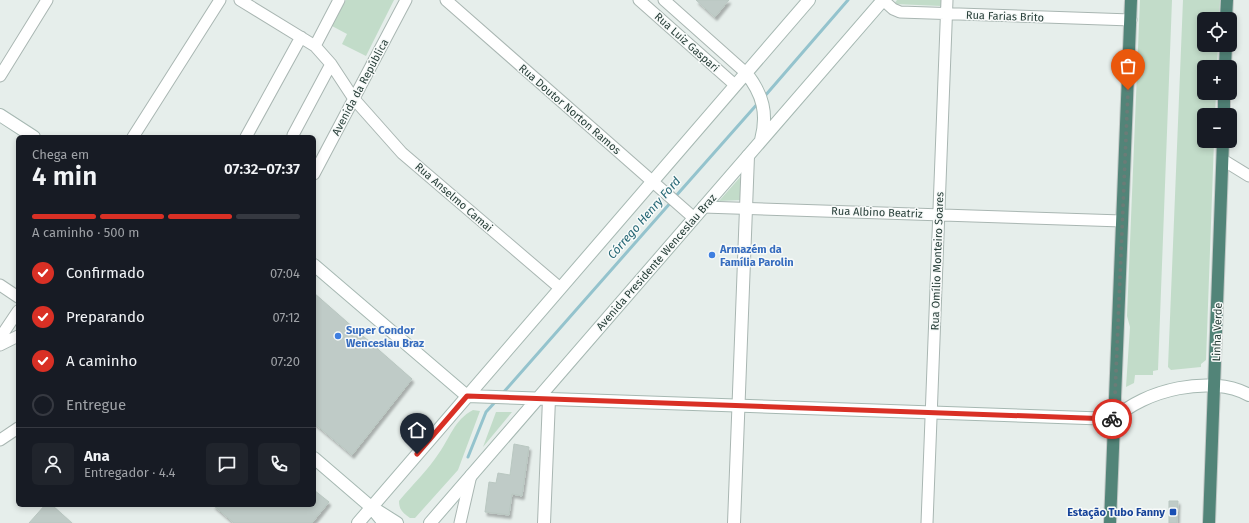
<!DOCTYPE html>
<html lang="pt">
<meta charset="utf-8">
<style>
body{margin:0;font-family:"Fira Sans",sans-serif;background:#20242c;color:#f1f3f6;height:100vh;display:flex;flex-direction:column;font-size:15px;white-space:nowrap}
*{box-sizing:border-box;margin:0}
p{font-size:13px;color:#9ea1a6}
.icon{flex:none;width:22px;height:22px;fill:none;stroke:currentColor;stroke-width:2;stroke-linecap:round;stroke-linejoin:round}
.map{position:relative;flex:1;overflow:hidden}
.side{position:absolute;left:16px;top:135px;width:300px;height:372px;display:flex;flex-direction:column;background:#171b24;border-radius:6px;box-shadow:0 2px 6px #0003}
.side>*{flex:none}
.tools{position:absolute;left:1197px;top:12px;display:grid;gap:8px}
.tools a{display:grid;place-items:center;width:40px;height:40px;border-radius:6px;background:#171b24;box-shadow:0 2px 6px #0003;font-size:20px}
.pin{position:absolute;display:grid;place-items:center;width:34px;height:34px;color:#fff;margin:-41px -17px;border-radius:50% 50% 50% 0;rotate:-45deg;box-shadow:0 0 4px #0007}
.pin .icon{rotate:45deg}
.courier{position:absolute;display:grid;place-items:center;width:40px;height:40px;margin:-20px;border:3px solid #d93025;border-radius:50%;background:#fff;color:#222;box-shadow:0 1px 5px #0007}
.head em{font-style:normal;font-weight:600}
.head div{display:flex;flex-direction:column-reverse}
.head{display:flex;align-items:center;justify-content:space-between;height:68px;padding:0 16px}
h1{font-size:26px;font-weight:600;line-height:30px}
.bar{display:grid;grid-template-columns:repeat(4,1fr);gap:6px 4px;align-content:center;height:48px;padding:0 16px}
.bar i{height:5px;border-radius:3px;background:#363941}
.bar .on{background:#d93025}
.bar p{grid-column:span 4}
.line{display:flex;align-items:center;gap:10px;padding:0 16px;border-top:1px solid #363941}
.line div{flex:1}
.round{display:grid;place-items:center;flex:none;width:42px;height:42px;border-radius:6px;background:#20242c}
ol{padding:0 16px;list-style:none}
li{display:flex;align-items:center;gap:12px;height:44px}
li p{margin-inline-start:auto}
li .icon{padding:4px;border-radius:50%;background:#d93025;color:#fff;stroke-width:4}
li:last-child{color:#9ea1a6}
li i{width:22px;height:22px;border:2px solid #363941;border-radius:50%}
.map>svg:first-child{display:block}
</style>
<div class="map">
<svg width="1249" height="523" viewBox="0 0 1249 523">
<defs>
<filter id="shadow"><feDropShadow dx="2" dy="3.5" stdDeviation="1" flood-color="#0004"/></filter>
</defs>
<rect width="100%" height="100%" fill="#e6eeeb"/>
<path fill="#c2dcc9" d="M346,0H394L366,56L342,44L347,34L332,26Z
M897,0H941V6L894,4Z
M1140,0H1172L1158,370L1153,371V375H1135L1134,383L1126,387L1130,327L1127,316Z
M1183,0H1220L1219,19H1204V45H1218L1217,67H1204V93H1216L1215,115H1204V141H1214L1206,360L1201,364V367L1171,370L1168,367Z
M742,175V200L719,201Z
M473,410L480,411L458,470L415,518H410C403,513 399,510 399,501C412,485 428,470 439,453C450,438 454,420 473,410Z
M496,412H512L483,447Z"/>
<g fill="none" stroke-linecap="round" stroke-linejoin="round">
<path stroke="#94c3cd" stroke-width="3" d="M764,97L848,0
M675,197L759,102
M502,394L672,201
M468,457L486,412L496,401"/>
</g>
<path fill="#bfcbc7" stroke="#b9c7c1" filter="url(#shadow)" d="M696,0H729L715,17Z
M314,293L412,379L352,455L314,423Z
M514,444L529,447L522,496L512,494L509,515L485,512L489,482L496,483L498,473L510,475Z
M314,490L329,502L312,523H234L213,505H314Z
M1169,501H1178L1177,523H1169Z
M45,505H52L72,523H29Z"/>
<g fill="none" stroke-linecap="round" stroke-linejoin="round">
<defs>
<path id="minor" d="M240,0L315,46L331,64L354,99L402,153L560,288
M446,0L694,218
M639,0L735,85
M664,0L746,73
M883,0L893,9L900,12L1131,20
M315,46L339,0
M0,76L47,0
M293,135L331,64
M133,137L220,0
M246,137L301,37
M1223,160L1249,176
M314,174L406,0
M703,207L1122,221
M0,285L18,297
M0,338L18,311
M0,345L18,336
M0,440L18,428
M460,523L471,475
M927,523L947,0"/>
<path id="tertiary" d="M544,523L549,399
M734,523L748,156"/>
<path id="secondary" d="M746,73C763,94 768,114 761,140
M0,115L34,137
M314,265L467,396L1114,419C1144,390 1211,374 1249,395
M314,458L371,507L384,523
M378,511L397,523
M358,523L809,0
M430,523L883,0"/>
<path id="trunk" d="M1226,19L1227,0
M1225,67L1226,45
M1224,115V93
M1110,523L1131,0
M1209,523L1223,141"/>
</defs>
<use href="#minor" stroke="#a9b6b2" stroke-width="13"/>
<use href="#tertiary" stroke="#a9b6b2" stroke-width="14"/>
<use href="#secondary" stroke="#a6b8b2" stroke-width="14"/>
<use href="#trunk" stroke="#c3c9c7" stroke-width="14"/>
<use href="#minor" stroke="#fff" stroke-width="11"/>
<use href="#tertiary" stroke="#fff" stroke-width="12"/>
<use href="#secondary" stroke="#fff" stroke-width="12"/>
<use href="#trunk" stroke="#528478" stroke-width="12"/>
</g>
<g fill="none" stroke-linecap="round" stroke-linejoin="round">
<path stroke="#6a7c77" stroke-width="4" stroke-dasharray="0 7.2" d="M1112,419H1114L1128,90"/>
<path stroke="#d93025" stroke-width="5" d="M417,454L467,396L1112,419"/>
</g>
<g fill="#3f7fe0" stroke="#f7faf9" stroke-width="1.5">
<circle cx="712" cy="255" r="4"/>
<circle cx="338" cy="336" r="4"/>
</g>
<rect fill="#1a4fb4" stroke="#f7faf9" stroke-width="1.5" x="1169" y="508" width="8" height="8" rx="2"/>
<g text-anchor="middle" stroke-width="3" stroke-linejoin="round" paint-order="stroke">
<g font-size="11" fill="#273e38" stroke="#f7faf9">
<text transform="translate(1005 16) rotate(2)" y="4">Rua Farias Brito</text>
<text transform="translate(687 42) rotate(42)" y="4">Rua Luiz Gaspari</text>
<text transform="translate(360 87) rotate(-62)" y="4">Avenida da República</text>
<text transform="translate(570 109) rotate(41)" y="4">Rua Doutor Norton Ramos</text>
<text transform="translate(454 197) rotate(41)" y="4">Rua Anselmo Camai</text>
<text transform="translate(877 212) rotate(2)" y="4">Rua Albino Beatriz</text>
<text transform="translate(937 261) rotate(-88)" y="4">Rua Omílio Monteiro Soares</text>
<text transform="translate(656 262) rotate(-49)" y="4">Avenida Presidente Wenceslau Braz</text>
<text transform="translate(1217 332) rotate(-88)" y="4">Linha Verde</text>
</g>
<g font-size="11" font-weight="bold" fill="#366cbe" stroke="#f7faf9" text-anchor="start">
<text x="720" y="253">Armazém da<tspan x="720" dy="13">Família Parolin</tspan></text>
<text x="346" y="334">Super Condor<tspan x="346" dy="13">Wenceslau Braz</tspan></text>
</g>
<g font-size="11" font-weight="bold" fill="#164399" stroke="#f7faf9" text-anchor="end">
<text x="1165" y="516">Estação Tubo Fanny</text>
</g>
<g font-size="12" font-style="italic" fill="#266775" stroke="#f7faf9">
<text transform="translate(644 218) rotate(-49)" y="4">Córrego Henry Ford</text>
</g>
</g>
</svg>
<div class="tools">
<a><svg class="icon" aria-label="locate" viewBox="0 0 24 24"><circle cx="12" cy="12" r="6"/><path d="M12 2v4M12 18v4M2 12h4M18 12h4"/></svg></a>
<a>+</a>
<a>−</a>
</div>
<div class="pin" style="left:1128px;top:90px;background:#ea580c"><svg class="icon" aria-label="bag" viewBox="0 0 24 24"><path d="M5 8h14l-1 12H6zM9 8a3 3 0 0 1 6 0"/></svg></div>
<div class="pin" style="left:417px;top:454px;background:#1f2937"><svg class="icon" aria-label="home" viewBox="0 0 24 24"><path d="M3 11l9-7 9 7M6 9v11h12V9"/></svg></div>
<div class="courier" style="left:1112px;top:419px"><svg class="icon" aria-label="bike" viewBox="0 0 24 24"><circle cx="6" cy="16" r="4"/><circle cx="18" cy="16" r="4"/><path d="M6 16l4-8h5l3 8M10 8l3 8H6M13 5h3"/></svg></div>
<section class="side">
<div class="head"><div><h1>4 min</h1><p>Chega em</p></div><em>07:32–07:37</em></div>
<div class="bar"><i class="on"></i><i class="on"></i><i class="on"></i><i></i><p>A caminho · 500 m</p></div>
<ol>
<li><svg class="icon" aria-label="check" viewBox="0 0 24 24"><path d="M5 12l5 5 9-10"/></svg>Confirmado<p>07:04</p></li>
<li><svg class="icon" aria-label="check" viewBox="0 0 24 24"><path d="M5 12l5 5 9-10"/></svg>Preparando<p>07:12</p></li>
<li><svg class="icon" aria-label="check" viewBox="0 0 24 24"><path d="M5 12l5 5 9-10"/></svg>A caminho<p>07:20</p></li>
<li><i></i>Entregue</li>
</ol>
<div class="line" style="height:72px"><a class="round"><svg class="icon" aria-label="person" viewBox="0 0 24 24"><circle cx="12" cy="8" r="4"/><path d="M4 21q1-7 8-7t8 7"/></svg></a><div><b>Ana</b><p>Entregador · 4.4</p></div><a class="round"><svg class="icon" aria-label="chat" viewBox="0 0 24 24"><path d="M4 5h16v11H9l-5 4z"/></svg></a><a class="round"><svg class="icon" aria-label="phone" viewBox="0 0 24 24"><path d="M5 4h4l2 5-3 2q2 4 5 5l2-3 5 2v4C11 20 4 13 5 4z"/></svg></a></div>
</section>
</div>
